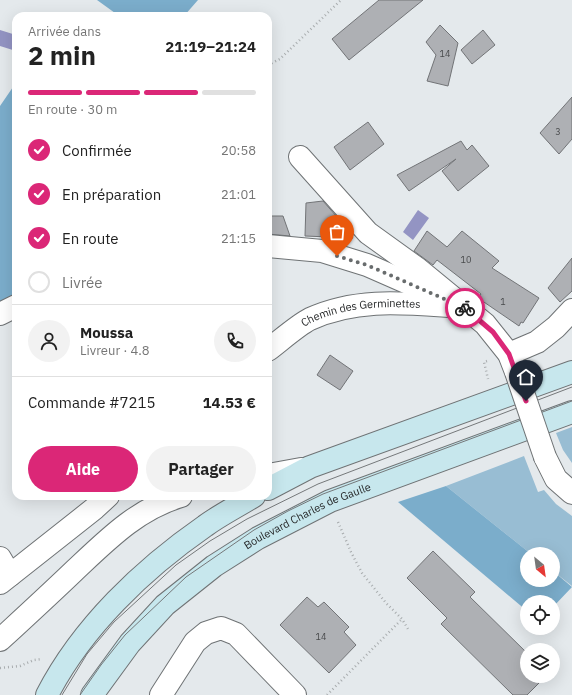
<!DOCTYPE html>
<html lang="fr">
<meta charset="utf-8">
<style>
body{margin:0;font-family:"IBM Plex Sans",sans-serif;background:#f2f2f2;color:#222;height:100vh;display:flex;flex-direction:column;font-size:15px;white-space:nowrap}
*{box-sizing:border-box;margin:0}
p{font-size:13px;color:#767676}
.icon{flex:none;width:22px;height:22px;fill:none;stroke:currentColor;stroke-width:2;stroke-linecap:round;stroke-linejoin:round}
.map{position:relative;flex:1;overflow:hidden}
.side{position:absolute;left:12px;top:12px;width:260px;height:488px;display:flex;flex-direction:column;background:#fff;border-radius:12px;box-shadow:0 4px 16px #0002}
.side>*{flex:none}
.needle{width:26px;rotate:151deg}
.controls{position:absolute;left:520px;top:547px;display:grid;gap:8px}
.controls a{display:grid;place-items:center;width:40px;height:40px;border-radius:50%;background:#fff;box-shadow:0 4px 16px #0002;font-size:20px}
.pin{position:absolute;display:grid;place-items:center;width:34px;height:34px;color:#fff;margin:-41px -17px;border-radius:50% 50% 50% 0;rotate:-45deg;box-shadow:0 0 4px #0007}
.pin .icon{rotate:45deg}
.courier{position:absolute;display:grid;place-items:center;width:40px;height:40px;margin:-20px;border:3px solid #db2777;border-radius:50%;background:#fff;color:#222;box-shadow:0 1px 5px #0007}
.head em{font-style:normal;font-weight:800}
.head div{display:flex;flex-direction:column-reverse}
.head{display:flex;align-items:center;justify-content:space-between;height:68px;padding:0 16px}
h1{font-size:26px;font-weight:800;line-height:30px}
.bar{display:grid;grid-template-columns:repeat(4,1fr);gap:6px 4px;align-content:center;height:48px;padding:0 16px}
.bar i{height:5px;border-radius:3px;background:#e0e0e0}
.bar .current{background:#db2777}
.bar p{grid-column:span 4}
.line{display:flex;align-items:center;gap:10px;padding:0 16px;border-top:1px solid #e0e0e0}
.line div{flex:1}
.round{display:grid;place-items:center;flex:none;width:42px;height:42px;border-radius:21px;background:#f2f2f2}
ol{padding:0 16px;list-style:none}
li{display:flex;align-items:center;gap:12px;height:44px}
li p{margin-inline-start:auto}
li .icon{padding:4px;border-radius:50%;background:#db2777;color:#fff;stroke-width:4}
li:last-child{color:#767676}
li i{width:22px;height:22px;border:2px solid #e0e0e0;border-radius:50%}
.primary-button{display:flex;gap:8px;margin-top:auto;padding:8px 16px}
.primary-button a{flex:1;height:46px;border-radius:24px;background:#db2777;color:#fff;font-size:16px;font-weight:800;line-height:46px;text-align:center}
.primary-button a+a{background:#f2f2f2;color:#222}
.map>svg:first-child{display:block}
</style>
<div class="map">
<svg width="572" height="695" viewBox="0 0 572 695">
<rect width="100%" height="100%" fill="#e4e9ec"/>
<path fill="#98bdd3" d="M572,427V463L563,450L556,433Z
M524,456L538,492L544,490L556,504L572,516V586L553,571V554H531L446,486Z"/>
<path fill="#7badcb" d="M97,0H198L184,16H111L115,13Z
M16,84V298L0,304V106L13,87Z
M446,486L531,554H527V580H553V571L572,587L553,607V602H527V611L398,502Z"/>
<path fill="#9394c3" d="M0,30L16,35V51L0,46Z
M418,210L429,218L413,240L403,232Z"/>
<path fill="#aeb0b4" stroke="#727477" d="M379,0H423L349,60L332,39Z
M440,25L458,43L448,86L427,81L436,55L426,42Z
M483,30L495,45L472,64L461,50Z
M572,97V139L559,154L540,133Z
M368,122L384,144L350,170L334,147Z
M461,141L467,150L472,145L489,166L458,191L442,171L456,159L409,191L397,175Z
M323,201L344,225L353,238L305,236L306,203Z
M268,216H283L290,236L268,234Z
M427,231L447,247L462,231L499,261L492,268L539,298L523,323L521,322L519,326L478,298L481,294L437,260L433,265L414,251Z
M572,258V291L560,302L548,288Z
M330,355L353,371L340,390L317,375Z
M433,551L475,592L470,597L527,653V676H546L527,695H513L441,624L447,618L407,578Z
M307,597L318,607L324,602L349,627L344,632L356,645L329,673L280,625Z"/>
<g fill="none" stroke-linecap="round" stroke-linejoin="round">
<defs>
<g id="street">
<path d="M300,157L368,233L418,269L485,324L509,354L516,372"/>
<path d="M268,246L322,251L367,265L440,297"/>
<path d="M0,314L16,306"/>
<path id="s1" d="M268,350C280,341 298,325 310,319C360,296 412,304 464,307"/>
<path d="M509,354L537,342L556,327L572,310"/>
<path d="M545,457L556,479L572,493"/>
<path d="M268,475L301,469"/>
<path d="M0,558L10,575"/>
<path d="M0,583L95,508L108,496"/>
<path d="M0,640C25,617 50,594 74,571C107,540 137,509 181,496"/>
<path d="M161,695L195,642L206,633L221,628L236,634L295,695"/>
</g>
<g id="secondary">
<path d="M268,489L310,467L572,372"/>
<path d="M47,695C82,627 143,569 205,526C220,515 238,506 254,496"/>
<path id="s2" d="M92,695L130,643L165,605L214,566L258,538L330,501L572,412"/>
</g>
</defs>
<use href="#street" stroke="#6f7375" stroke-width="24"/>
<use href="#secondary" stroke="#6f7375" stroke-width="24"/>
<path stroke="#a8acae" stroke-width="2.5" stroke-dasharray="1 3" stroke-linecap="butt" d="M268,65L280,59L341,0
M487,361L484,362L488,379
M338,522L351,552L362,573L386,603L402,619L408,629
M0,668L20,666L34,660L42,659
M327,695L402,619"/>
<use href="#street" stroke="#fff" stroke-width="22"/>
<use href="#secondary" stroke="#c7e7ed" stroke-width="22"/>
<path stroke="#75787a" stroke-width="1" d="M62,695L87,654L114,622L176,565L210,541L247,519L318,484L572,387
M80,695L101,665L125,635L186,577L254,530L288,511L323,494L572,401"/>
<defs>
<path id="street-bridge" d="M516,372L545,457"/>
</defs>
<use href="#street-bridge" stroke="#6f7375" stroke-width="24" stroke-linecap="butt"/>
<use href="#street-bridge" stroke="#fff" stroke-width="22"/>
</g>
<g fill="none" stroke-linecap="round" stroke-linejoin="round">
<path stroke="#686c6d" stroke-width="4" stroke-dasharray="0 7.2" d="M337,256L367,265L465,308"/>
<path stroke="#db2777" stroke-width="5" d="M465,308L493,332L509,354L526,401"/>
</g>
<g text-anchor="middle" stroke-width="4" stroke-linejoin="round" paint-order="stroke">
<g font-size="9" fill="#484a4c">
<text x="445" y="57">14</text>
<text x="558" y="135">3</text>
<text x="466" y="263">10</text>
<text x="503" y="305">1</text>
<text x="321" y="640">14</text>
</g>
<g font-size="11" fill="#262829" stroke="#f2f6f9">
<text dy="4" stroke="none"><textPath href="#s1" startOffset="104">Chemin des Germinettes</textPath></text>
<text dy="4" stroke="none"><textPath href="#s2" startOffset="285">Boulevard Charles de Gaulle</textPath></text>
</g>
</g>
</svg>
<div class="controls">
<a><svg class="needle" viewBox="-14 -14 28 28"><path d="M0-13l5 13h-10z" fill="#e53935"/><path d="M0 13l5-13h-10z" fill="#767676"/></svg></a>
<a><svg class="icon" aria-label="locate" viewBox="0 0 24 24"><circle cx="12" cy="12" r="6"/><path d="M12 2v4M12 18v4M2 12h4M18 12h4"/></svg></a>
<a><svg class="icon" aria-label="layers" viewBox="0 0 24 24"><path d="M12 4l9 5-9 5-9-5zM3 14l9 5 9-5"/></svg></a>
</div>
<div class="pin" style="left:337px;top:256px;background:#ea580c"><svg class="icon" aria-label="bag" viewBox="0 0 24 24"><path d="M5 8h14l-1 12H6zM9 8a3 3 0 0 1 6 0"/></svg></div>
<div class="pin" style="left:526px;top:401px;background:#1f2937"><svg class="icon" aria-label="home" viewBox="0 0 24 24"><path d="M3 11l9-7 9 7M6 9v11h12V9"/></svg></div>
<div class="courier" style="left:465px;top:308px"><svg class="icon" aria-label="bike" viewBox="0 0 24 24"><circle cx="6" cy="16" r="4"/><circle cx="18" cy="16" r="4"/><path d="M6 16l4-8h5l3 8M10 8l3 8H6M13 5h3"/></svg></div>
<section class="side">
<div class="head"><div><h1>2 min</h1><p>Arrivée dans</p></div><em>21:19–21:24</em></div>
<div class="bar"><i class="current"></i><i class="current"></i><i class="current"></i><i></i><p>En route · 30 m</p></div>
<ol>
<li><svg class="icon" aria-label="check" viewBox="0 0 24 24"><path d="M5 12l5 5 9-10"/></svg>Confirmée<p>20:58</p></li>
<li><svg class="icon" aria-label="check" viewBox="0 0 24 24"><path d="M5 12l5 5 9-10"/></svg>En préparation<p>21:01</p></li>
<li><svg class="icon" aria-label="check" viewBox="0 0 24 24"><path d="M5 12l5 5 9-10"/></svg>En route<p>21:15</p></li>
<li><i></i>Livrée</li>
</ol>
<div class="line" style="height:72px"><a class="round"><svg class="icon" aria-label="person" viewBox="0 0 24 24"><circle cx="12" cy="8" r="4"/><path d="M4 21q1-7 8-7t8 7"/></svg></a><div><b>Moussa</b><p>Livreur · 4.8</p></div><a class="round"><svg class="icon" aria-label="phone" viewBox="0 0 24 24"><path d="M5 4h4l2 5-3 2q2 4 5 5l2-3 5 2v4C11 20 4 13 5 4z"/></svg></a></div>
<div class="line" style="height:52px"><div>Commande #7215</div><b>14.53 €</b></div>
<div class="primary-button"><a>Aide</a><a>Partager</a></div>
</section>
</div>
